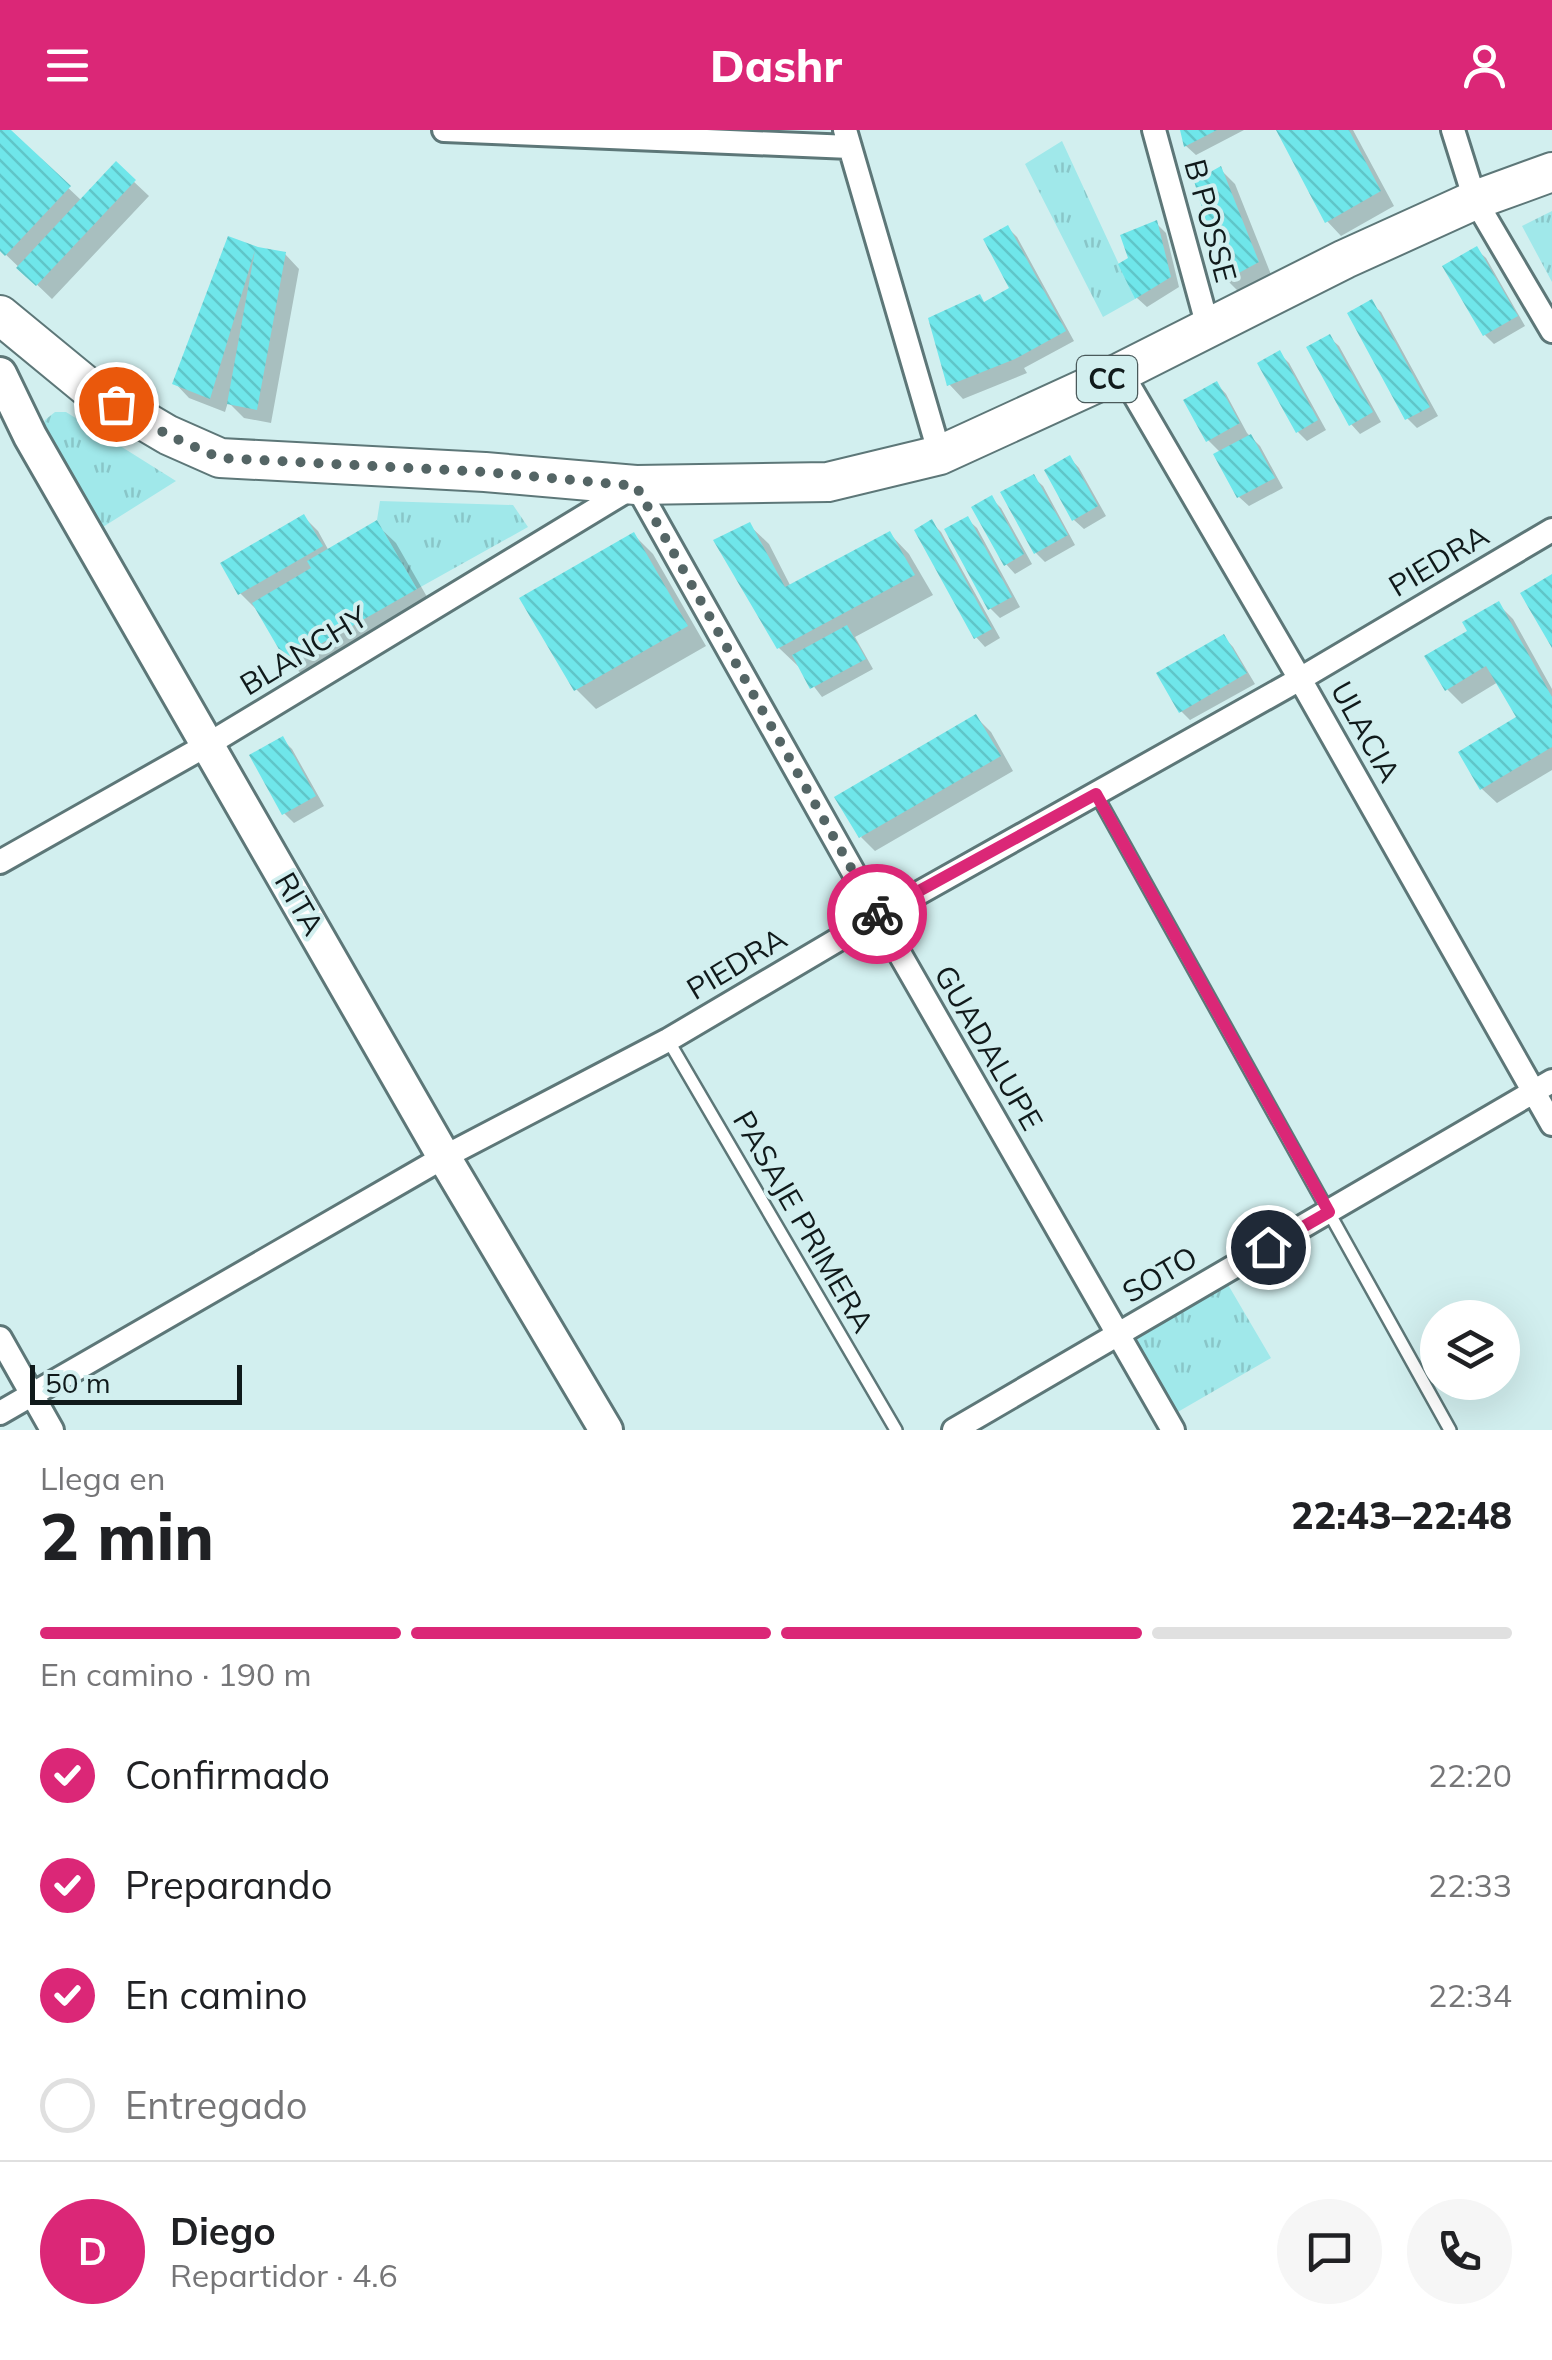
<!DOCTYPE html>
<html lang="es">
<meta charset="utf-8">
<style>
body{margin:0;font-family:Mulish,sans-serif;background:#f6f6f6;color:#202124;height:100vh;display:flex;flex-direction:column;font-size:38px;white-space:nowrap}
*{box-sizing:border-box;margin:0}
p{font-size:32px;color:#757577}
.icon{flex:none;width:55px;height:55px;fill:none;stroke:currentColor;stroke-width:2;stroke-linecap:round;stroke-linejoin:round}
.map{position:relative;height:1300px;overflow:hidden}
.drawer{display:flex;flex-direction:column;background:#fff;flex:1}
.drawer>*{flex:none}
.controls{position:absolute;left:1420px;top:1170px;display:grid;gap:20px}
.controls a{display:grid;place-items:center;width:100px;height:100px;border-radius:50%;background:#fff;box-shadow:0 10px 40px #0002;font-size:50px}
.scale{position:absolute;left:30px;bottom:25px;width:212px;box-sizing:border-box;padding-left:10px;border:5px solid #101a1b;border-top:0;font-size:28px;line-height:35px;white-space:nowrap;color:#101a1b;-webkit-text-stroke:8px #d2efef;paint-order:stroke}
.pin{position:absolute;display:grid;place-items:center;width:85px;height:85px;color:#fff;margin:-42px;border:5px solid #fff;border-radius:50%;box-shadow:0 2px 10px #0007}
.courier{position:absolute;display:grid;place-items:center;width:100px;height:100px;margin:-50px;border:8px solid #db2777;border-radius:50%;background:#fff;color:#222;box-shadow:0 2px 12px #0007}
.summary em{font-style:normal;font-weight:800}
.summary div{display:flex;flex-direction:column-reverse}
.summary{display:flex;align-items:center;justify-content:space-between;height:170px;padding:0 40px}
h1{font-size:65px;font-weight:800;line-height:75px}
.bar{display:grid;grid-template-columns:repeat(4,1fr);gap:15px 10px;align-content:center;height:120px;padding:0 40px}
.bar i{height:12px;border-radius:8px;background:#e0e0e0}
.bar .current{background:#db2777}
.bar p{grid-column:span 4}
.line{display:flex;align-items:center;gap:25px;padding:0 40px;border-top:2px solid #e0e0e0}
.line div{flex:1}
.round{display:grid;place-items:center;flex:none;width:105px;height:105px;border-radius:52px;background:#f6f6f6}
ol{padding:0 40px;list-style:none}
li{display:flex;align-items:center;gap:30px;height:110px}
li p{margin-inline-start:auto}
li .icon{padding:10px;border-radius:50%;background:#db2777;color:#fff;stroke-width:4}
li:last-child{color:#757577}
li i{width:55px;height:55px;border:5px solid #e0e0e0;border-radius:50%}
header{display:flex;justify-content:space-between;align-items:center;height:130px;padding:0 40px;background:#db2777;color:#fff;font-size:45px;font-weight:800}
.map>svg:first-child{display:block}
</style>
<header><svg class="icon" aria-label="menu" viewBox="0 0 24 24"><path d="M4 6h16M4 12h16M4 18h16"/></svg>Dashr<svg class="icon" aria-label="person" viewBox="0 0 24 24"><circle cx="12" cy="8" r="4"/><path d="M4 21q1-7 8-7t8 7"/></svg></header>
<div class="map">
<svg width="1552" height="1300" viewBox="0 0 1552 1300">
<defs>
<pattern id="grass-tufts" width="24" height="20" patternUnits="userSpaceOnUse" patternTransform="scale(2.5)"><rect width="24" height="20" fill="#a0e8ea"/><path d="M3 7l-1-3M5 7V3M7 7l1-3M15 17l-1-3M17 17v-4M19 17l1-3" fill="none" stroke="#89c6c8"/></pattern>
<pattern id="building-back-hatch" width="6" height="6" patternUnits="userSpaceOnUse" patternTransform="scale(2.5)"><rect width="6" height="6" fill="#6fe6ea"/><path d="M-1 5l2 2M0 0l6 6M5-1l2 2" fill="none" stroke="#5fc5c8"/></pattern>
</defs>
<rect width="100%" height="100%" fill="#d2efef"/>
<path fill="url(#grass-tufts)" d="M1062,11L1135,169L1103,187L1025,34Z
M1552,81V152L1522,96Z
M55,282H66L176,351L95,402L40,306L45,290Z
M380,371L513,375L528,397L417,459L377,390Z
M1227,1153L1271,1228L1176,1283L1132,1208Z"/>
<path fill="#0003" d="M0,0H7L82,71L116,35L149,66L52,169L0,119Z
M1182,0H1244L1196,25L1186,16Z
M1279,0H1353L1394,76L1341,106L1327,91Z
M1220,39L1235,54L1272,147L1241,164L1227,150L1197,52Z
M1156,93L1166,103L1179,157L1147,177L1137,168L1121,135L1131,129Z
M1008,98L1017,107L1074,211L1024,238L1027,243L963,269L949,254L985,174L1012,158Z
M230,109L257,119L285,124L299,139L271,293L244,288L228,272L225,282L189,268L175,253Z
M1476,119L1486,128L1525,196L1494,214L1485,205Z
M1371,173L1381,182L1438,286L1417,298L1407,288Z
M1329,207L1339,216L1381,292L1360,304L1351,294Z
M1280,224L1289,233L1326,300L1307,311L1298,302Z
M1217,254L1226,264L1247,303L1260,316L1283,358L1249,376L1239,367L1217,325L1221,323L1208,310Z
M1070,328L1079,338L1106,386L1084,399L1074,390Z
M1033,347L1043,356L1075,415L1045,432L1036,423Z
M991,368L1001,378L1032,434L1015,444L1006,434Z
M304,387L318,401L329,421L376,394L396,413L434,479L309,551L289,532L257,476L255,478L240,463Z
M967,389L977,398L1020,477L1000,488L990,478Z
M932,393L941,402L1000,508L985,517L976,507Z
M749,395L769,414L791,457L890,404L909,424L933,465L855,507L873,539L822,567L799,537L779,518Z
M634,405L653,424L706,516L596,579L576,559Z
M1498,474L1513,489L1552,559V640L1497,673L1482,659L1520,588L1498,552L1462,574L1447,559L1471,502Z
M1224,507L1233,517L1255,554L1190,590L1181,581Z
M976,587L991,602L1013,641L875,721L861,707Z
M282,609L292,619L324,676L294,693L284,683Z"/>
<path fill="url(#building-back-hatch)" d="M0,0H11L71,56L5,126L0,121Z
M1180,0H1217L1184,17Z
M1276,0H1349L1381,61L1325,93Z
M116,31L136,50L36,156L16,138Z
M1221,36L1259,132L1224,151L1194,51Z
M1157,90L1171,147L1135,169L1118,134L1128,128L1120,105Z
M1008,95L1066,201L1015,229L947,256L928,188L980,164L984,172L1009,158L983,109Z
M228,106L258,117L286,122L257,280L227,274L255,120L210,269L172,254Z
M1477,116L1518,186L1483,206L1442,136Z
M1372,169L1430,277L1405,290L1347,183Z
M1330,204L1373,282L1349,296L1306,217Z
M1280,220L1318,290L1296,303L1257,233Z
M1217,251L1240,293L1206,312L1183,270Z
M1251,304L1275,348L1237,368L1213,324Z
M1070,325L1098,376L1072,391L1044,340Z
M1034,344L1068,405L1034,424L1000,362Z
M992,365L1024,424L1004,436L971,377Z
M304,384L323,416L238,465L220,433Z
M968,386L1012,467L988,480L944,399Z
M932,389L992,499L974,509L914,400Z
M377,390L417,459L287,533L252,473L311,438L307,431Z
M750,392L785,457L890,401L915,445L777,519L713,410Z
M634,402L688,496L574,561L519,468Z
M1552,444V518L1520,463Z
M1499,471L1552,567V617L1480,660L1458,622L1516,587L1486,536L1445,561L1424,526L1467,501L1462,492Z
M847,495L866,529L810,559L792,525Z
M1224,504L1247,543L1179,583L1156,543Z
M976,584L1001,626L859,708L834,667Z
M283,606L316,666L282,685L249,625Z"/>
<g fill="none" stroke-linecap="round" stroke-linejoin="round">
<defs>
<path id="lane" d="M1096,664L1450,1300
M668,910L896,1300"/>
<path id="street" d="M444,0L850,17
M845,0L940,325
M1154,0L1208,197
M1453,0L1475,70L1552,201
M1121,242L1300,549L1552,994
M0,732L207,615L636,355L878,786L1173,1300
M0,1208L52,1300
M0,1283L444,1027L668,910L878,786L1300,549L1552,400
M954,1300L1552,951"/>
<path id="secondary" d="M0,244L30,306L444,1027L606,1300"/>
<path id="primary" d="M0,185L90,259L168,305L220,328L485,342L636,355L828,352L940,325L1121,242L1345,129L1475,70L1552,42"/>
</defs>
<use href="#lane" stroke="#5d7778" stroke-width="16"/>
<use href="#street" stroke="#5d7778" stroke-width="28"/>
<use href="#secondary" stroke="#5d7778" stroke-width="38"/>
<use href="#primary" stroke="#5d7778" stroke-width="42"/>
<use href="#lane" stroke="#fff" stroke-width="11"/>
<use href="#street" stroke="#fff" stroke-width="22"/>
<use href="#secondary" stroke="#fff" stroke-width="32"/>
<use href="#primary" stroke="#fff" stroke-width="38"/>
</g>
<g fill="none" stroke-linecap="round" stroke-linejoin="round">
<path stroke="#546565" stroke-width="10" stroke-dasharray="0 18" d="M116,274L168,305L220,328L486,342L636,356L877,784"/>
<path stroke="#db2777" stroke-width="12" d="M877,784L1096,664L1329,1082L1268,1117"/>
</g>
<g text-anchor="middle" stroke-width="8" stroke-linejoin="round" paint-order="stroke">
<rect fill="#d2efef" stroke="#4a5a5b" stroke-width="2.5" x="1077" y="226" width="60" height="46" rx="8"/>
<g font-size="28" font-weight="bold" fill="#101a1b">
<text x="1107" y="259">CC</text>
</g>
<g font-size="30" fill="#101a1b" stroke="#d2efef">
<text transform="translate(1210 91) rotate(75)" y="10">B POSSE</text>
<text transform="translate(1439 431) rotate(-31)" y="10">PIEDRA</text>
<text transform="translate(304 521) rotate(-31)" y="10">BLANCHY</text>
<text transform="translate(1365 602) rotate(61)" y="10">ULACIA</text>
<text transform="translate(299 774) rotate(60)" y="10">RITA</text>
<text transform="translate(737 834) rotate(-31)" y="10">PIEDRA</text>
<text transform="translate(988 918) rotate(60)" y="10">GUADALUPE</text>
<text transform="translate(803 1092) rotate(60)" y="10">PASAJE PRIMERA</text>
<text transform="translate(1160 1145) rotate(-30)" y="10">SOTO</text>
</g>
</g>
</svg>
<div class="controls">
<a><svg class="icon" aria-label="layers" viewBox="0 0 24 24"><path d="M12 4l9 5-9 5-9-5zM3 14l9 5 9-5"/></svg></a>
</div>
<div class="scale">50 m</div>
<div class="pin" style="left:116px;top:274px;background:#ea580c"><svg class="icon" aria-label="bag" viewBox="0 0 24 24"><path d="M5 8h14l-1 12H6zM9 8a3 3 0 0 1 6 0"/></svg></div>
<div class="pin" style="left:1268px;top:1117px;background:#1f2937"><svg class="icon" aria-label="home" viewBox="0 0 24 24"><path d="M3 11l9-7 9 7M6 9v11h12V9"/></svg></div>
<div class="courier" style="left:877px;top:784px"><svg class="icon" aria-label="bike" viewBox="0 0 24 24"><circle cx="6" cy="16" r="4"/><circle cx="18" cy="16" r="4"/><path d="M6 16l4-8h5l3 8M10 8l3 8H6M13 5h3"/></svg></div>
</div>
<section class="drawer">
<div class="summary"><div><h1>2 min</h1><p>Llega en</p></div><em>22:43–22:48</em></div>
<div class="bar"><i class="current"></i><i class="current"></i><i class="current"></i><i></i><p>En camino · 190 m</p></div>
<ol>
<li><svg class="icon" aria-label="check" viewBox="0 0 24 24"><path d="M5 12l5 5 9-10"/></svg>Confirmado<p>22:20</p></li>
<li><svg class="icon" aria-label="check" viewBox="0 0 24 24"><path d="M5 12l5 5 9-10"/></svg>Preparando<p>22:33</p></li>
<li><svg class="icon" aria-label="check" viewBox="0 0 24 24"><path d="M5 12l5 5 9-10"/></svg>En camino<p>22:34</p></li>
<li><i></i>Entregado</li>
</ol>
<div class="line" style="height:180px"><b class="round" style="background:#db2777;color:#fff">D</b><div><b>Diego</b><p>Repartidor · 4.6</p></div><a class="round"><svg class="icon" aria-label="chat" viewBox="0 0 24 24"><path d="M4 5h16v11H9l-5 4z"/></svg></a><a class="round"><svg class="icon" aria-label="phone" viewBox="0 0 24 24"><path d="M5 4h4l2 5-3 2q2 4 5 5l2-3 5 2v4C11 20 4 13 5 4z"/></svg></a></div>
</section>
